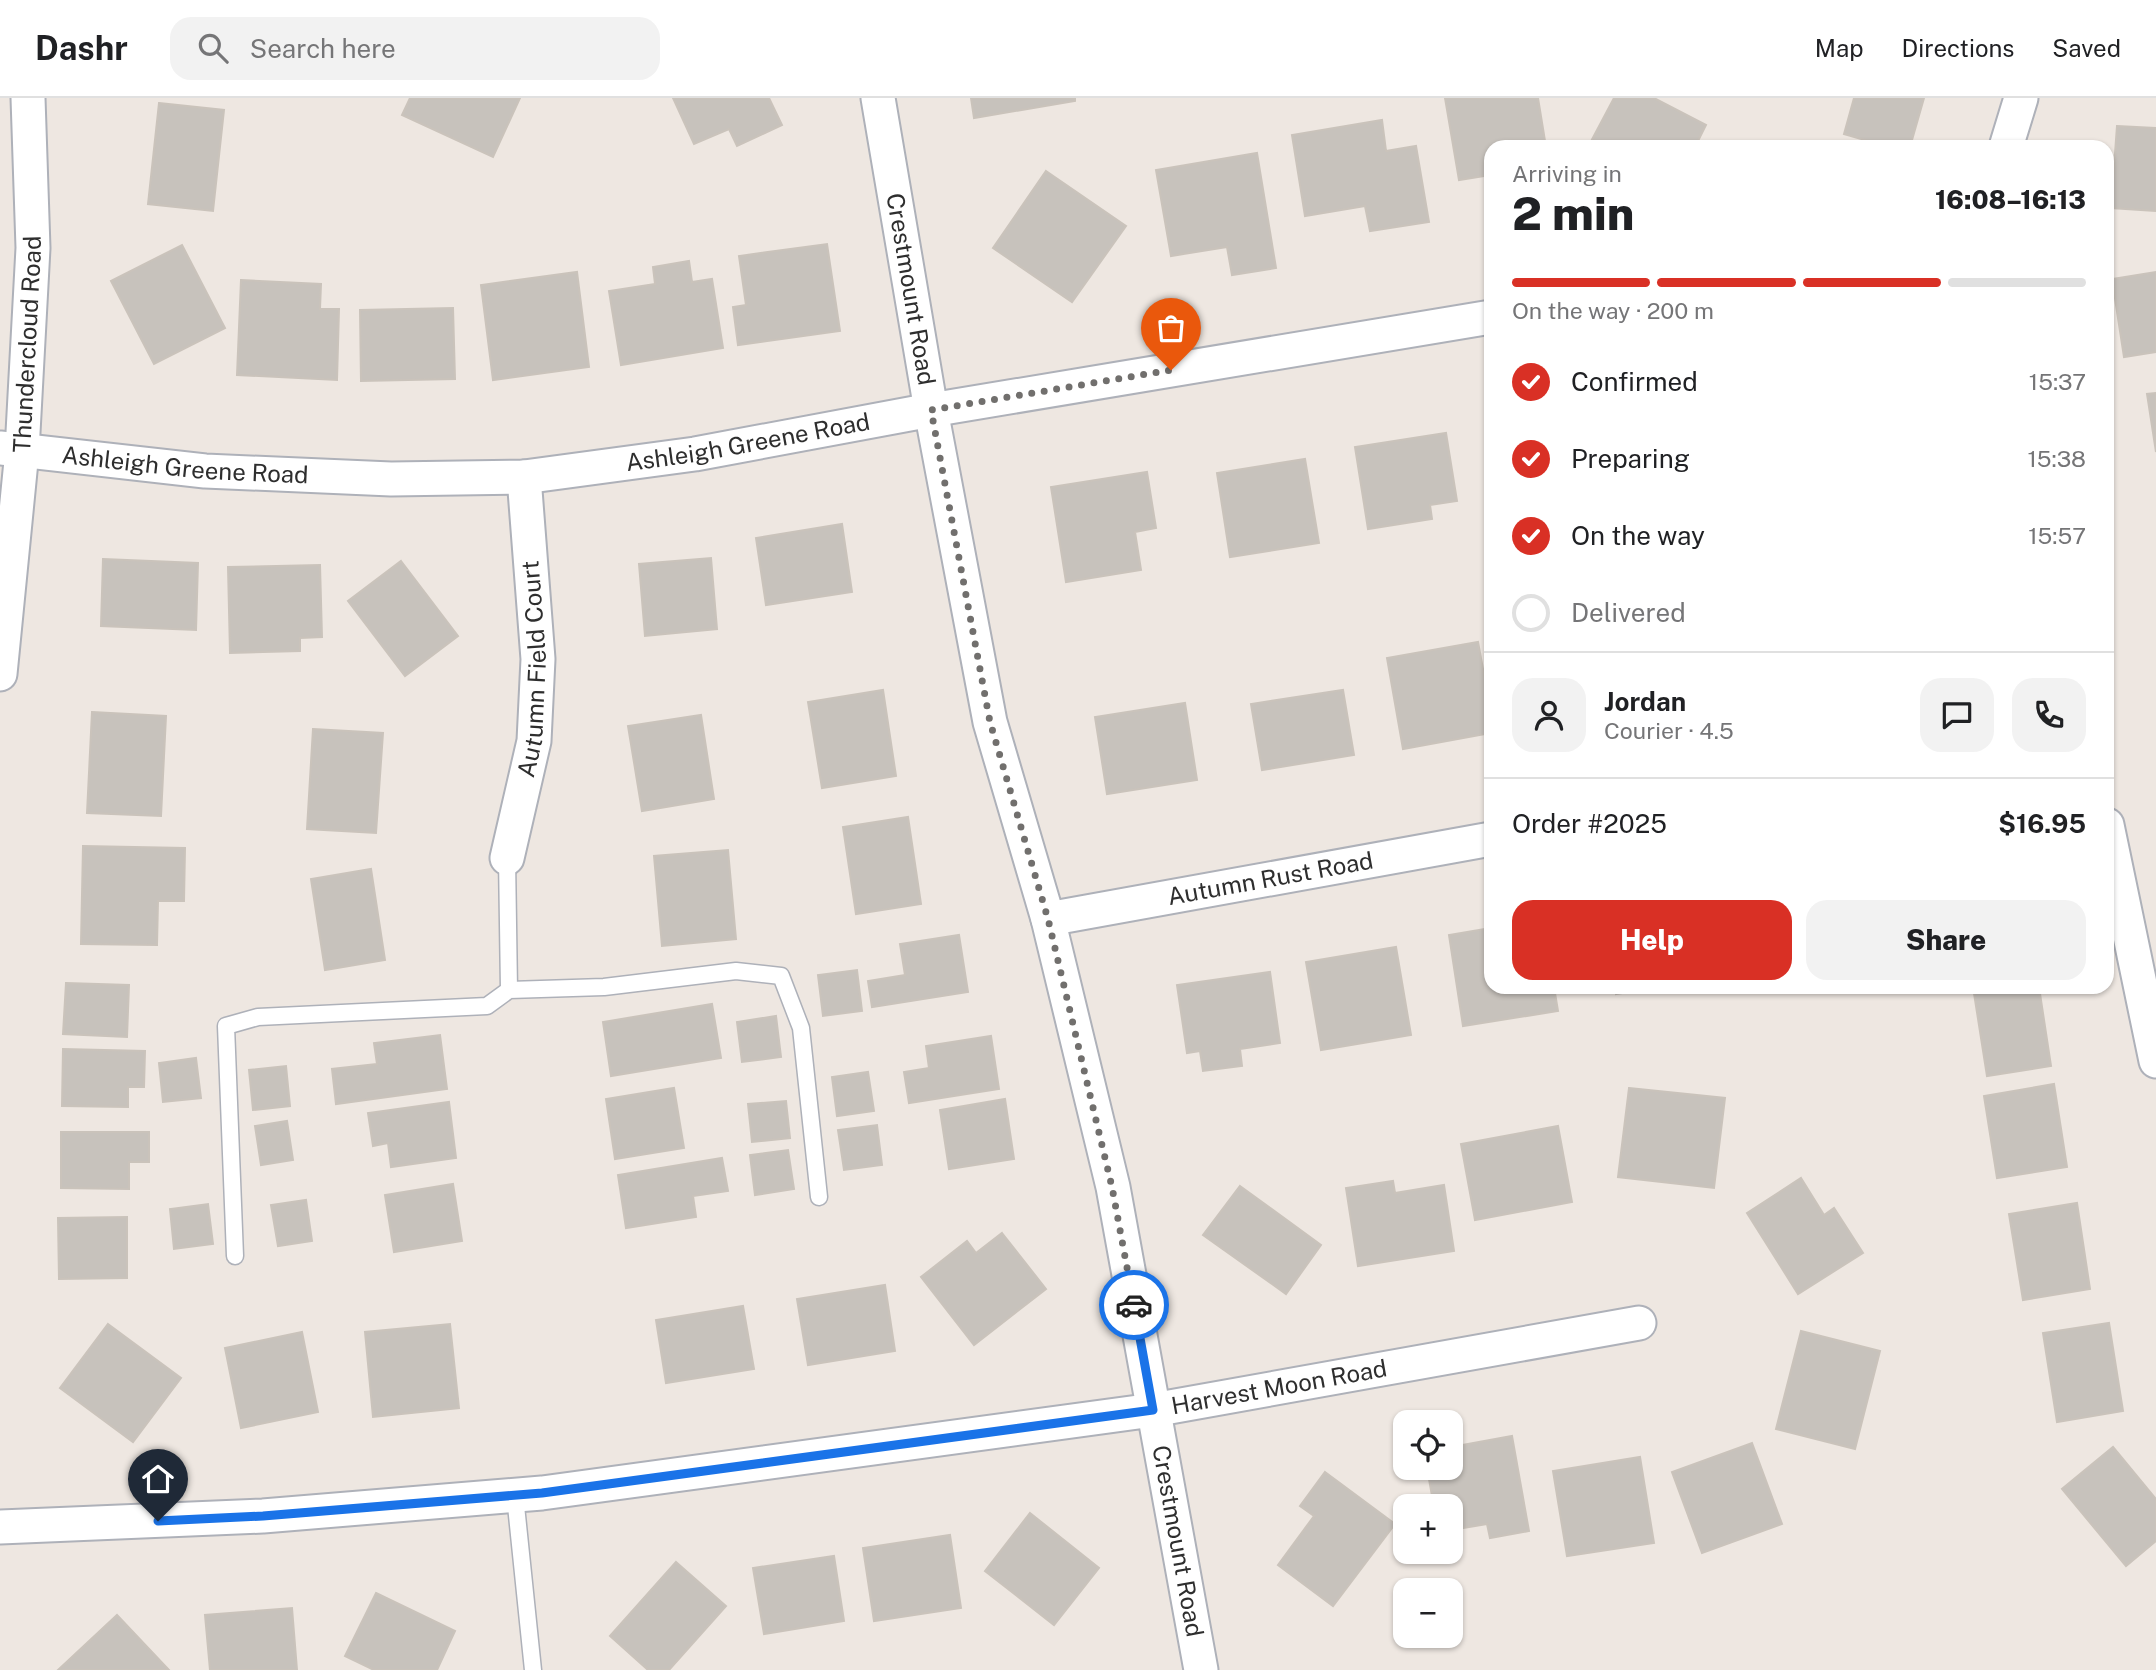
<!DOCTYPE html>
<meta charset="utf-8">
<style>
body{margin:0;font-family:"Public Sans",sans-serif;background:#f2f2f2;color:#202124;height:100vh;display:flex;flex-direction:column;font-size:26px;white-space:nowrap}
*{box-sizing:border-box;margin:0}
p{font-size:23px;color:#757577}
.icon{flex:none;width:38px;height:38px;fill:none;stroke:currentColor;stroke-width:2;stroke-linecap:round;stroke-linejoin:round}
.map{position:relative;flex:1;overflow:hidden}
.sheet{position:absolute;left:1484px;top:42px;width:630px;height:854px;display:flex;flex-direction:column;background:#fff;border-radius:21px;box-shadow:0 2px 5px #0004}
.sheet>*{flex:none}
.tools{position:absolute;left:1393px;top:1312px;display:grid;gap:14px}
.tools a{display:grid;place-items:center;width:70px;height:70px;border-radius:14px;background:#fff;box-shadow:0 2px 5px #0004;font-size:35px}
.pin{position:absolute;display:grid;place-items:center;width:60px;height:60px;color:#fff;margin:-72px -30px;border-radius:50% 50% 50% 0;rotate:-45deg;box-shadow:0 0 7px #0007}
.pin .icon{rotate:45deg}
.courier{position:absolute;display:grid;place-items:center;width:70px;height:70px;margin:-35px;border:5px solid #1a73e8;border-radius:50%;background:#fff;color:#222;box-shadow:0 2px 9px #0007}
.head em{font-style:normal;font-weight:800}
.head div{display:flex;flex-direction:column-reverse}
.head{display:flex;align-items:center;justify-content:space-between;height:119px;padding:0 28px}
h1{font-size:46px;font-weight:800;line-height:52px}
.bar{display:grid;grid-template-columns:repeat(4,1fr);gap:10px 7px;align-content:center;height:84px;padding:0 28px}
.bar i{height:9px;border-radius:5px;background:#e0e0e0}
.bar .selected{background:#d93025}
.bar p{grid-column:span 4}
.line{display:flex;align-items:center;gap:18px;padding:0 28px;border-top:2px solid #e0e0e0}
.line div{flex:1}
.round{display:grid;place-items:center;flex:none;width:74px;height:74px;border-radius:21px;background:#f2f2f2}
ol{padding:0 28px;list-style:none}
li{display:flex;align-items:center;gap:21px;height:77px}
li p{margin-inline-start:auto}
li .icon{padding:7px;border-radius:50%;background:#d93025;color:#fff;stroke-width:4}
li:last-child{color:#757577}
li i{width:38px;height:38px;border:4px solid #e0e0e0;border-radius:50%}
.button{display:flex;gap:14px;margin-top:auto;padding:14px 28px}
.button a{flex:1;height:80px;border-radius:21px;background:#d93025;color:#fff;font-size:28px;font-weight:800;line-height:80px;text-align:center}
.button a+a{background:#f2f2f2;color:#202124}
header{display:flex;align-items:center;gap:42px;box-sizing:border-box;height:98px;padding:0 35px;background:#fff;border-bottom:2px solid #e0e0e0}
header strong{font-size:33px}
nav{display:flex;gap:38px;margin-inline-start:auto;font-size:24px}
.search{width:490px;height:63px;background:#f2f2f2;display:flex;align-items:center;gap:18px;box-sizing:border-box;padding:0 24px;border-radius:21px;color:#757577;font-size:26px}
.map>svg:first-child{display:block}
</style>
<header>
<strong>Dashr</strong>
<div class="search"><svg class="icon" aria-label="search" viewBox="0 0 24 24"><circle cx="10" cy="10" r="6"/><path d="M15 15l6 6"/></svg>Search here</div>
<nav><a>Map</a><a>Directions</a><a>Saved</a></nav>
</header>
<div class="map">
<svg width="2156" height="1572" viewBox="0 0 2156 1572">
<rect width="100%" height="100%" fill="#eee7e1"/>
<path fill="#c7c2bc" stroke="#cac3bb" stroke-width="2" d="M410,0H520L493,59L402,17Z
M673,0H769L782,27L737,48L729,31L694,46Z
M971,0H1075V3L974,20Z
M1445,0H1538L1546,49H1491V77L1459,82Z
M1614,0H1654L1706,27L1695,49H1588Z
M1854,0H1924L1910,49H1889L1844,36Z
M159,5L224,12L213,113L148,106Z
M1382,22L1386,53L1416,48L1429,124L1370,133L1365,108L1305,118L1292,37Z
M2117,28L2156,30V113L2111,110Z
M1257,55L1276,170L1232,177L1227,149L1171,158L1156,72Z
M1046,73L1126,128L1072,204L993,150Z
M827,146L840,233L738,247L733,209L746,207L739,158Z
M182,147L225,230L154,266L111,183Z
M689,163L692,184L712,181L723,250L621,267L609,193L655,186L653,169Z
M577,174L589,269L493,282L481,187Z
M2156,174V254L2124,259L2112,181Z
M241,182L321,186L320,211H339L337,282L237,277Z
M453,210L455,281L361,283L360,212Z
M2156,295V354L2147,296Z
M1446,335L1457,403L1430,407L1432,421L1368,431L1355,349Z
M1305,361L1319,445L1230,459L1217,375Z
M1147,374L1156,430L1135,434L1141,472L1066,484L1051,389Z
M842,426L852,494L766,507L756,440Z
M711,460L717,531L645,538L639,466Z
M103,461L198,465L196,532L101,528Z
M401,463L458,538L405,578L348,503Z
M320,467L322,539L300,540V553L230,555L228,469Z
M1478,544L1491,614V635L1403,651L1387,560Z
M883,592L896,678L822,690L808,604Z
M1343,592L1354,657L1262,672L1251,606Z
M1185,605L1197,682L1107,696L1095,619Z
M92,614L166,618L161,718L87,715Z
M701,617L714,701L642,713L628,628Z
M313,631L383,635L376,735L307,731Z
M908,719L921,806L856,816L843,729Z
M83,748L185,750L184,803H158L157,847L81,846Z
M728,752L736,841L662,848L654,758Z
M371,771L385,862L325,872L311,781Z
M1491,830V889H1554L1558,913L1463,928L1449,837Z
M959,837L968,894L872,909L868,883L905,877L900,846Z
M1396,849L1411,937L1321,952L1306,864Z
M857,872L862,913L823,918L818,877Z
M1270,874L1280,945L1240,951L1242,968L1203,973L1200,953L1187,955L1177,887Z
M66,885L129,887L127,939L63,936Z
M1615,889H1657L1616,896Z
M1973,889H2039L2051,968L1987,978Z
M712,906L721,960L611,978L603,924Z
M776,918L781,959L742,964L737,924Z
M440,937L447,991L336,1006L332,971L377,966L374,945Z
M991,938L999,991L909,1005L904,974L929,970L926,948Z
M63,951L145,953L144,989H128V1009L62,1008Z
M196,960L201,1000L163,1004L159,965Z
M286,968L290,1008L253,1012L249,972Z
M868,974L874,1013L837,1018L832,979Z
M2054,986L2067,1069L1997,1080L1984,998Z
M674,990L684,1050L615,1061L606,1001Z
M1629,990L1725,1000L1714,1090L1618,1079Z
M1005,1001L1014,1061L949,1071L940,1012Z
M786,1003L790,1040L752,1044L748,1006Z
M449,1004L456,1060L391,1069L388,1045L373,1048L368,1015Z
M287,1023L293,1062L261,1067L255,1028Z
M877,1027L882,1067L844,1072L838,1032Z
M1558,1028L1572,1104L1475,1122L1461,1046Z
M61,1034H149V1064H129V1091L61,1090Z
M788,1052L794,1091L755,1097L750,1057Z
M722,1060L728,1093L693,1098L696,1119L626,1130L618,1077Z
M1801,1080L1824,1117L1834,1110L1863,1155L1798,1196L1747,1115Z
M1393,1083L1395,1095L1444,1087L1454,1153L1358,1168L1346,1090Z
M453,1086L462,1143L394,1154L385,1097Z
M1240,1088L1321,1147L1286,1196L1203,1137Z
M306,1102L312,1143L278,1148L271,1107Z
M2077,1105L2090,1191L2023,1202L2009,1116Z
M208,1106L213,1146L174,1151L170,1111Z
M127,1119V1180L59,1181L58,1120Z
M1002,1135L1046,1191L974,1247L921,1179L967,1143L976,1155Z
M885,1187L895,1253L808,1267L797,1201Z
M743,1208L754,1271L666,1285L656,1222Z
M2109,1225L2123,1313L2057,1324L2043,1235Z
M108,1226L181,1280L133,1344L60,1290Z
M450,1226L459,1310L373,1319L365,1234Z
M1801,1233L1880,1253L1855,1351L1776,1331Z
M302,1234L318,1314L241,1330L225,1250Z
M1512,1338L1529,1433L1490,1440L1487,1426L1451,1432V1409H1434L1427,1370H1451V1349Z
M1752,1345L1782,1426L1702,1455L1672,1374Z
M2113,1349L2156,1401V1443L2126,1468L2062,1391Z
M1640,1359L1654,1445L1567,1458L1553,1373Z
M1325,1374L1395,1426L1333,1508L1278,1467L1314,1418L1300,1408Z
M1030,1415L1099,1470L1054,1527L985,1473Z
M950,1437L961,1510L874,1523L863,1450Z
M834,1458L844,1523L764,1536L753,1470Z
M676,1464L726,1508L669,1572H648L610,1538Z
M376,1495L455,1533L437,1572H374L345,1558Z
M292,1510L297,1572H210L205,1517Z
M117,1517L169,1572H58Z"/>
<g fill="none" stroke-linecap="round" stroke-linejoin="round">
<defs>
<path id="lane" d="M509,892L604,889L736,873L781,878L801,930L819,1099
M235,1158L226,928L258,919L487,908L509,892L507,760
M515,1398L533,1572"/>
<g id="street">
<path id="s1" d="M878,0L931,312L990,624L1048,821L1113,1089L1201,1572"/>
<path d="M2006,49L2021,0"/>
<path id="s2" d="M0,350L205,373L391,381L524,379L695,356L931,312L1491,219"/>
<path id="s3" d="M0,576L22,353L33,150L28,0"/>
<path d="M2107,727L2156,963"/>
<path id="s4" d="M507,760L534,643L538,561L524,379"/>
<path id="s5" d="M1048,821L1491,741"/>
<path id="s6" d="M0,1429L263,1418L542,1395L1153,1312L1639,1225"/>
</g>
</defs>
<use href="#lane" stroke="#aeb1b9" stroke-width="19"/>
<use href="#street" stroke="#aeb1b9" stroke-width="37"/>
<use href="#lane" stroke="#fff" stroke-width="16"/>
<use href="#street" stroke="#fff" stroke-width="33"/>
</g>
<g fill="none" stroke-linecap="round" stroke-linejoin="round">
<path stroke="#716f6d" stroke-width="7" stroke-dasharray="0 12.6" d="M1134,1207L1112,1089L1048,821L990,624L931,312L1171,272"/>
<path stroke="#1a73e8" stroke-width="9" d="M158,1423L263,1418L542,1395L1153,1312L1134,1207"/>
</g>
<g text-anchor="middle" stroke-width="6" stroke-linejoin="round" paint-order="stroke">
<g font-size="24" fill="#2e2e2e" stroke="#fff">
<text dy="8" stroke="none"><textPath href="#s1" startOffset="194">Crestmount Road</textPath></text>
<text dy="8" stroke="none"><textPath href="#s3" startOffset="331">Thundercloud Road</textPath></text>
<text dy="8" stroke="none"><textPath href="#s2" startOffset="752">Ashleigh Greene Road</textPath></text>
<text dy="8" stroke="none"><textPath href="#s2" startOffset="186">Ashleigh Greene Road</textPath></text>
<text dy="8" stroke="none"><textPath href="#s4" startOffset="192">Autumn Field Court</textPath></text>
<text dy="8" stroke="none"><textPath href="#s5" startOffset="226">Autumn Rust Road</textPath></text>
<text dy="8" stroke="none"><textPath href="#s6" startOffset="1288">Harvest Moon Road</textPath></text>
<text dy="8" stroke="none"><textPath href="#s1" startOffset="1475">Crestmount Road</textPath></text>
</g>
</g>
</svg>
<div class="tools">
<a><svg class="icon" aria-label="locate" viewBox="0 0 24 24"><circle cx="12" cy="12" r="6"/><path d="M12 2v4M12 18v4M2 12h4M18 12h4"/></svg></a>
<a>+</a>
<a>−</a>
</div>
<div class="pin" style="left:1171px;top:272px;background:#ea580c"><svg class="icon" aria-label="bag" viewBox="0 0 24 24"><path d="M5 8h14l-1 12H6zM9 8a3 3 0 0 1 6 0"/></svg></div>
<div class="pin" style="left:158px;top:1423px;background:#1f2937"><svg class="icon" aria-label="home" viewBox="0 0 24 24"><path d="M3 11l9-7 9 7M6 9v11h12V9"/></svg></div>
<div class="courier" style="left:1134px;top:1207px"><svg class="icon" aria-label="car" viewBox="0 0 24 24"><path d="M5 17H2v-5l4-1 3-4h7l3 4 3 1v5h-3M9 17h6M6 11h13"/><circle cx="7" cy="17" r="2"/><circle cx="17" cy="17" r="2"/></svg></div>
<section class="sheet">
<div class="head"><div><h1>2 min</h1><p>Arriving in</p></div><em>16:08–16:13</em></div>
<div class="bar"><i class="selected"></i><i class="selected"></i><i class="selected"></i><i></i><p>On the way · 200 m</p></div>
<ol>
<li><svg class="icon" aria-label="check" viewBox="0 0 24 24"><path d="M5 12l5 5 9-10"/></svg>Confirmed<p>15:37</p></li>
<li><svg class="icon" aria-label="check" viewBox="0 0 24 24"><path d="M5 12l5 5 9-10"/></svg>Preparing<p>15:38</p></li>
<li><svg class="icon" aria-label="check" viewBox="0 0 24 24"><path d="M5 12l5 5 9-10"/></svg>On the way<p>15:57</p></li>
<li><i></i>Delivered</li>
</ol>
<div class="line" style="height:126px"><a class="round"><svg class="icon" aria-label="person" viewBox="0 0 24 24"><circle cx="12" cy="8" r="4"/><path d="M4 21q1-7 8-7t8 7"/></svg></a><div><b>Jordan</b><p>Courier · 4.5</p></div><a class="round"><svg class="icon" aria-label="chat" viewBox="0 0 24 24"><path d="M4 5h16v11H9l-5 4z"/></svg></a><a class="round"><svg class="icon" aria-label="phone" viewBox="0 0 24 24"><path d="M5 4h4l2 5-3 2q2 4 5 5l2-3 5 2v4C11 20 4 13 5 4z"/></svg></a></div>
<div class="line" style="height:91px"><div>Order #2025</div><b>$16.95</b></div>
<div class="button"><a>Help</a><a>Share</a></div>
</section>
</div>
